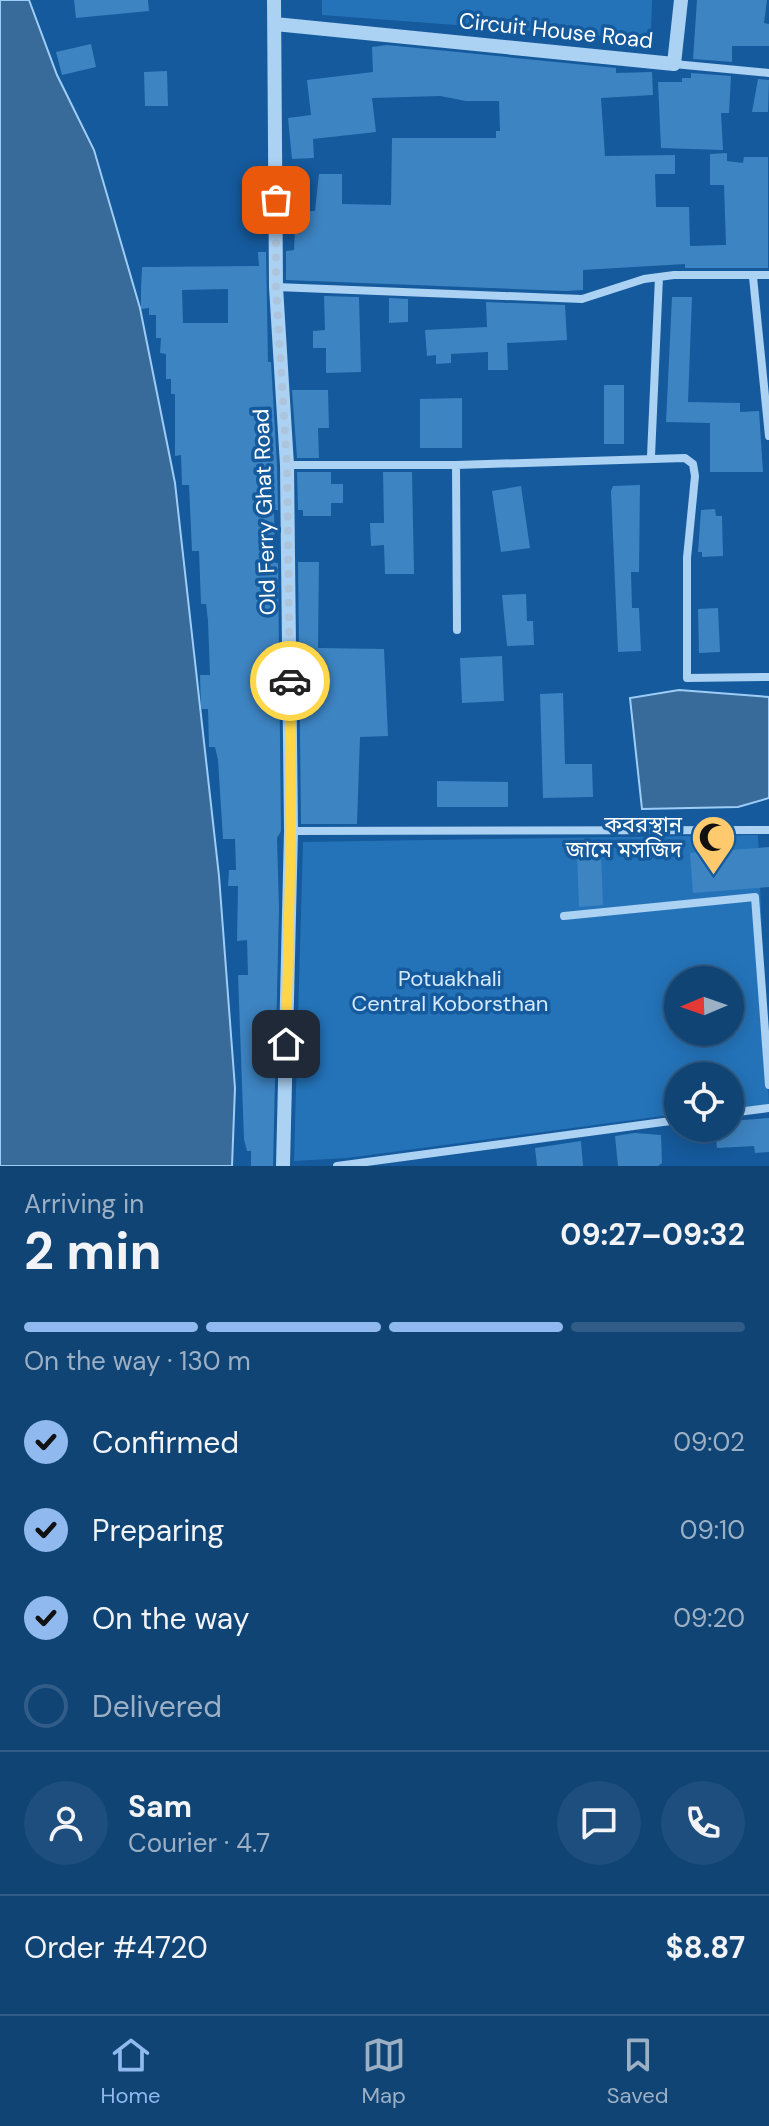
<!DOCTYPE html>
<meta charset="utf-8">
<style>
body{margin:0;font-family:"DM Sans","Noto Sans Bengali",sans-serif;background:#1e4e7d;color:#f1f3f6;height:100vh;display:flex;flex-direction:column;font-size:30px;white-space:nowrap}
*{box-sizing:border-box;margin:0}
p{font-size:26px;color:#9cb0c5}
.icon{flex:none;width:44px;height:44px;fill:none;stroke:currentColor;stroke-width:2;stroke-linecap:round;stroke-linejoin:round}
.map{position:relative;height:1166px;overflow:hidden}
.details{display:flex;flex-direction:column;background:#104475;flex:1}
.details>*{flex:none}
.needle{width:52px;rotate:268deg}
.controls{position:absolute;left:664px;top:966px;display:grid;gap:16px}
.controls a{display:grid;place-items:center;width:80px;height:80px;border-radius:50%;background:#104475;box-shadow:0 4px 20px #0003,0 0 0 2px #305c87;font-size:40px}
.pin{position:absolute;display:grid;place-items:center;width:68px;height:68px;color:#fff;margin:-34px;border-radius:16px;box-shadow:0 4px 12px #0006}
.courier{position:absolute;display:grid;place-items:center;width:80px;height:80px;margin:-40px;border:6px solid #ffd54a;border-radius:50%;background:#fff;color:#222;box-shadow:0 2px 10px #0007}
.headline em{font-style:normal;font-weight:700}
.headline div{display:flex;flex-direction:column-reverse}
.headline{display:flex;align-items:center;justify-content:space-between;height:136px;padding:0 24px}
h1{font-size:52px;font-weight:700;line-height:60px}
.bar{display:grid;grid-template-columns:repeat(4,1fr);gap:12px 8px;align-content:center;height:96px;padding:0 24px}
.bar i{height:10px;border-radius:6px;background:#305c87}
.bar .selected{background:#90b9f0}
.bar p{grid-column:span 4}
.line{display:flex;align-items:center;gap:20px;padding:0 24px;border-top:2px solid #305c87}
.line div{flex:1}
.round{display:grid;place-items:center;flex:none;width:84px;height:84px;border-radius:42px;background:#1e4e7d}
ol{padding:0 24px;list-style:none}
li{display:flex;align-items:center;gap:24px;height:88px}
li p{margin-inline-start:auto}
li .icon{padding:8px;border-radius:50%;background:#90b9f0;color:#111;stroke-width:4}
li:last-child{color:#9cb0c5}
li i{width:44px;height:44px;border:4px solid #305c87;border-radius:50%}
.tabs{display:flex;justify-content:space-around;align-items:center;height:112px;border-top:2px solid #305c87;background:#104475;font-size:22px;color:#9cb0c5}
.tabs a{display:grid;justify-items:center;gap:4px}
.tabs .selected{color:#90b9f0}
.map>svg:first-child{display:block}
</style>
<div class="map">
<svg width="769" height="1166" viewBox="0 0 769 1166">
<rect width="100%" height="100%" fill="#155a9c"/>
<path fill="#2473b9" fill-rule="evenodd" d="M322,0H652L651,28L643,39L322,15Z
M758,835L769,1105L730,1109V1076H678V1114L347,1158L294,1161L303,842ZM678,980H730V1032H678Z"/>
<path fill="#396b9a" stroke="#9dcdf6" stroke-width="2" d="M0,0H29L57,75L94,150L140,308L175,483L219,876L235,1088L232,1166H0Z
M679,690L769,697V798L738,807L642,809L630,698Z"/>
<path fill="#3d84c2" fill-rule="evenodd" d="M74,0H148L149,11L76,18Z
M697,0H767L764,23L769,24V46H732V62L693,59Z
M91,44L96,67L62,75L56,52Z
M387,45L616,68V73L652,72L653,95L601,98L605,156L675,155V174H655L656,207H689L690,246L726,245L724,185H710V154L727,153V161L743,163L744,157H768V268H685V264L583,270V290L566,291L286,280V251L294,250L295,228H301L300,211H315L319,174H342V204L391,205L392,138H496V131H500L499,101H466L440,96L372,98L376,132L313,139L314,158L292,159L288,118L311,115L307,80L373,72L372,47Z
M167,71L168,106H145L144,72Z
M691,73L731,76L729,113H721L723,150L661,148L658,82H682V78H691Z
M758,79L769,80L768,112H752Z
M258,252H266L268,362H271L277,465L278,510H274L275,563H278L281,831L277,838L279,908L273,1166H251V1151H247L244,1139L238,975H248L247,940L237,941L238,886H228L229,870H236L235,839H223L218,760L215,747H209L208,709H201L200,675H210L208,621L206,604H201L199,551H192L189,485H182L181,455L175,456V394H171V379H166V354L160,353L161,338H156V315H149V308L141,309V290L142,267L259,266ZM228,289V323H183L182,290Z
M324,296L359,297L361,372L326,373V348H313V331L325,330Z
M672,297H692L688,402L740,403V412L759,411L763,472H710V423L666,422Z
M389,298L408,299V322L389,323Z
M486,302L565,305L567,340L507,343L508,370H488V352L451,354V363L436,364V355L427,356L425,330L487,327Z
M604,385H624V444H604Z
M292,390H328L329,428H318L319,458H297Z
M462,398V448H420V399Z
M297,472H331V484H343V503H331V516H303V510H298Z
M383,472H412L414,574H385L384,545L371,546L370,523H384Z
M640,485L639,572H631L632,608H639L641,651L618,652L611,491L613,486Z
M521,486L530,548L501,552L492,491Z
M715,509L716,516H722L723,556L702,557V552H698L701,510Z
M298,562H319L318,648L384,649L388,736L360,737L357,824H301Z
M526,594L527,621H533L534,645L507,646L502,595Z
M718,608L720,652L699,653L698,609Z
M502,656L504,701L462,703L460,658Z
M563,693L565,764H592L593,797L543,798L540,694Z
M437,781L508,782V807H437Z
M565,839H585L586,854H565Z
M769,847V887L693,893L690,853Z
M577,854H601L603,905L579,907Z
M769,1118V1152L755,1153L754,1146L717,1148L715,1128H730V1121Z
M635,1133L661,1135L662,1163L658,1166H618L615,1136Z
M581,1141L583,1166H537L535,1148Z"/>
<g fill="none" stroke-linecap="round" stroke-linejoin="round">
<path stroke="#abd1f3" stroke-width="8" d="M674,64L769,73
M753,277L769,436
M276,287L582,299L644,279L674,275H769
M651,456L659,277
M287,465H456L685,458L693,464L695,476L687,558V678L769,677
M456,465L457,630
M291,831L769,830
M564,916L755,897L769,1085
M730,1113L769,1108
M337,1166L678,1120"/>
<path stroke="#abd1f3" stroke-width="14" d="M274,0L276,287L287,465L291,831L283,1166
M275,24L674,64L681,0"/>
</g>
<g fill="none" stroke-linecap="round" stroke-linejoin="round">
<path stroke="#adc5dc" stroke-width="8" stroke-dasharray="0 14.4" d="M276,200V287L287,465L290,681"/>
<path stroke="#ffd54a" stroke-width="10" d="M286,1044L291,831L290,681"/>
</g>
<defs>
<symbol id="mosque-pin" viewBox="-11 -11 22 30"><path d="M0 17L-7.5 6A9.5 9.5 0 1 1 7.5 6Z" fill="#ffc96d" stroke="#155a9c"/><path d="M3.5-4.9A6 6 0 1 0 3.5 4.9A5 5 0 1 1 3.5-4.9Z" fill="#111"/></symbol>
</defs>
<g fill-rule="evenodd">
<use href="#mosque-pin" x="688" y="812" width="51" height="69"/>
</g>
<g text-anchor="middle" stroke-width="7" stroke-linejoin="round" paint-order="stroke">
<g font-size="22" fill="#fff" stroke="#155a9c">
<text transform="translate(556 30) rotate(6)" y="8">Circuit House Road</text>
<text transform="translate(264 512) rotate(-92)" y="8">Old Ferry Ghat Road</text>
</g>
<g font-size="22" fill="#fff" stroke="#155a9c" text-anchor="end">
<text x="682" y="832">কবরস্থান<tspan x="682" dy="25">জামে মসজিদ</tspan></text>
</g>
<g font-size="22" fill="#d3e9fd" stroke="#155a9c">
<text x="450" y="986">Potuakhali<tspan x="450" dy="25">Central Koborsthan</tspan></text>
</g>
</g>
</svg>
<div class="controls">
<a><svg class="needle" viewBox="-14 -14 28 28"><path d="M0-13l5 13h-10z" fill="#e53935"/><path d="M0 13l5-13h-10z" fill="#9cb0c5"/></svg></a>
<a><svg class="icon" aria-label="locate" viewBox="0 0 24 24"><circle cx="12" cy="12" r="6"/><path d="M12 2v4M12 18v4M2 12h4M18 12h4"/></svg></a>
</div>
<div class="pin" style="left:276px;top:200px;background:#ea580c"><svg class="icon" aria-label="bag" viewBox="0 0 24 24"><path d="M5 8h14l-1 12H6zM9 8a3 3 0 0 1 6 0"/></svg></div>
<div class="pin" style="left:286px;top:1044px;background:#1f2937"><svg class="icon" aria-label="home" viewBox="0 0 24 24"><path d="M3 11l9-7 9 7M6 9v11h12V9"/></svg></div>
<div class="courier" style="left:290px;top:681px"><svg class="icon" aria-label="car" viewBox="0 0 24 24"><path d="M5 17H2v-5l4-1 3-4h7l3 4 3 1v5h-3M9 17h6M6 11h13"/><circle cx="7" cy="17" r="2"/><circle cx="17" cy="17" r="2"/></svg></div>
</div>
<section class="details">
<div class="headline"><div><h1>2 min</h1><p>Arriving in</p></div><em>09:27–09:32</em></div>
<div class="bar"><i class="selected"></i><i class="selected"></i><i class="selected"></i><i></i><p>On the way · 130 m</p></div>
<ol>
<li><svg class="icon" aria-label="check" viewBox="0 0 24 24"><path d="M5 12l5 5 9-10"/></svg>Confirmed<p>09:02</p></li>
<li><svg class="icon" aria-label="check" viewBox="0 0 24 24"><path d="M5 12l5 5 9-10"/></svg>Preparing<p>09:10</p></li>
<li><svg class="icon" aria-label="check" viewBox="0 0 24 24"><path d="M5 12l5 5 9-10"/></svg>On the way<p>09:20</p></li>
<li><i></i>Delivered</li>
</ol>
<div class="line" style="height:144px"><a class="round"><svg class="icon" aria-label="person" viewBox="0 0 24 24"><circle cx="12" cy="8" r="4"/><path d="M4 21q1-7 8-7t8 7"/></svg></a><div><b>Sam</b><p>Courier · 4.7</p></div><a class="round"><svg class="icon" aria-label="chat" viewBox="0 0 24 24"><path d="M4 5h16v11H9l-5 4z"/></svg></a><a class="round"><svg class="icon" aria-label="phone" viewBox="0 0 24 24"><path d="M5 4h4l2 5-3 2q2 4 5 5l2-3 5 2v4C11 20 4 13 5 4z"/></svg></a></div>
<div class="line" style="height:104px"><div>Order #4720</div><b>$8.87</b></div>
</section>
<nav class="tabs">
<a class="selected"><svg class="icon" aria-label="home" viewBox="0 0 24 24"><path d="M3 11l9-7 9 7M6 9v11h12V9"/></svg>Home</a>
<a><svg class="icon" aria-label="map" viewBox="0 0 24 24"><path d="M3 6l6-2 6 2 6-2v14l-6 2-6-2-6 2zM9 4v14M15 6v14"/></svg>Map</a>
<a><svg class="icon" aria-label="saved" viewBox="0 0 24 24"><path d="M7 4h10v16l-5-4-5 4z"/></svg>Saved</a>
</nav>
